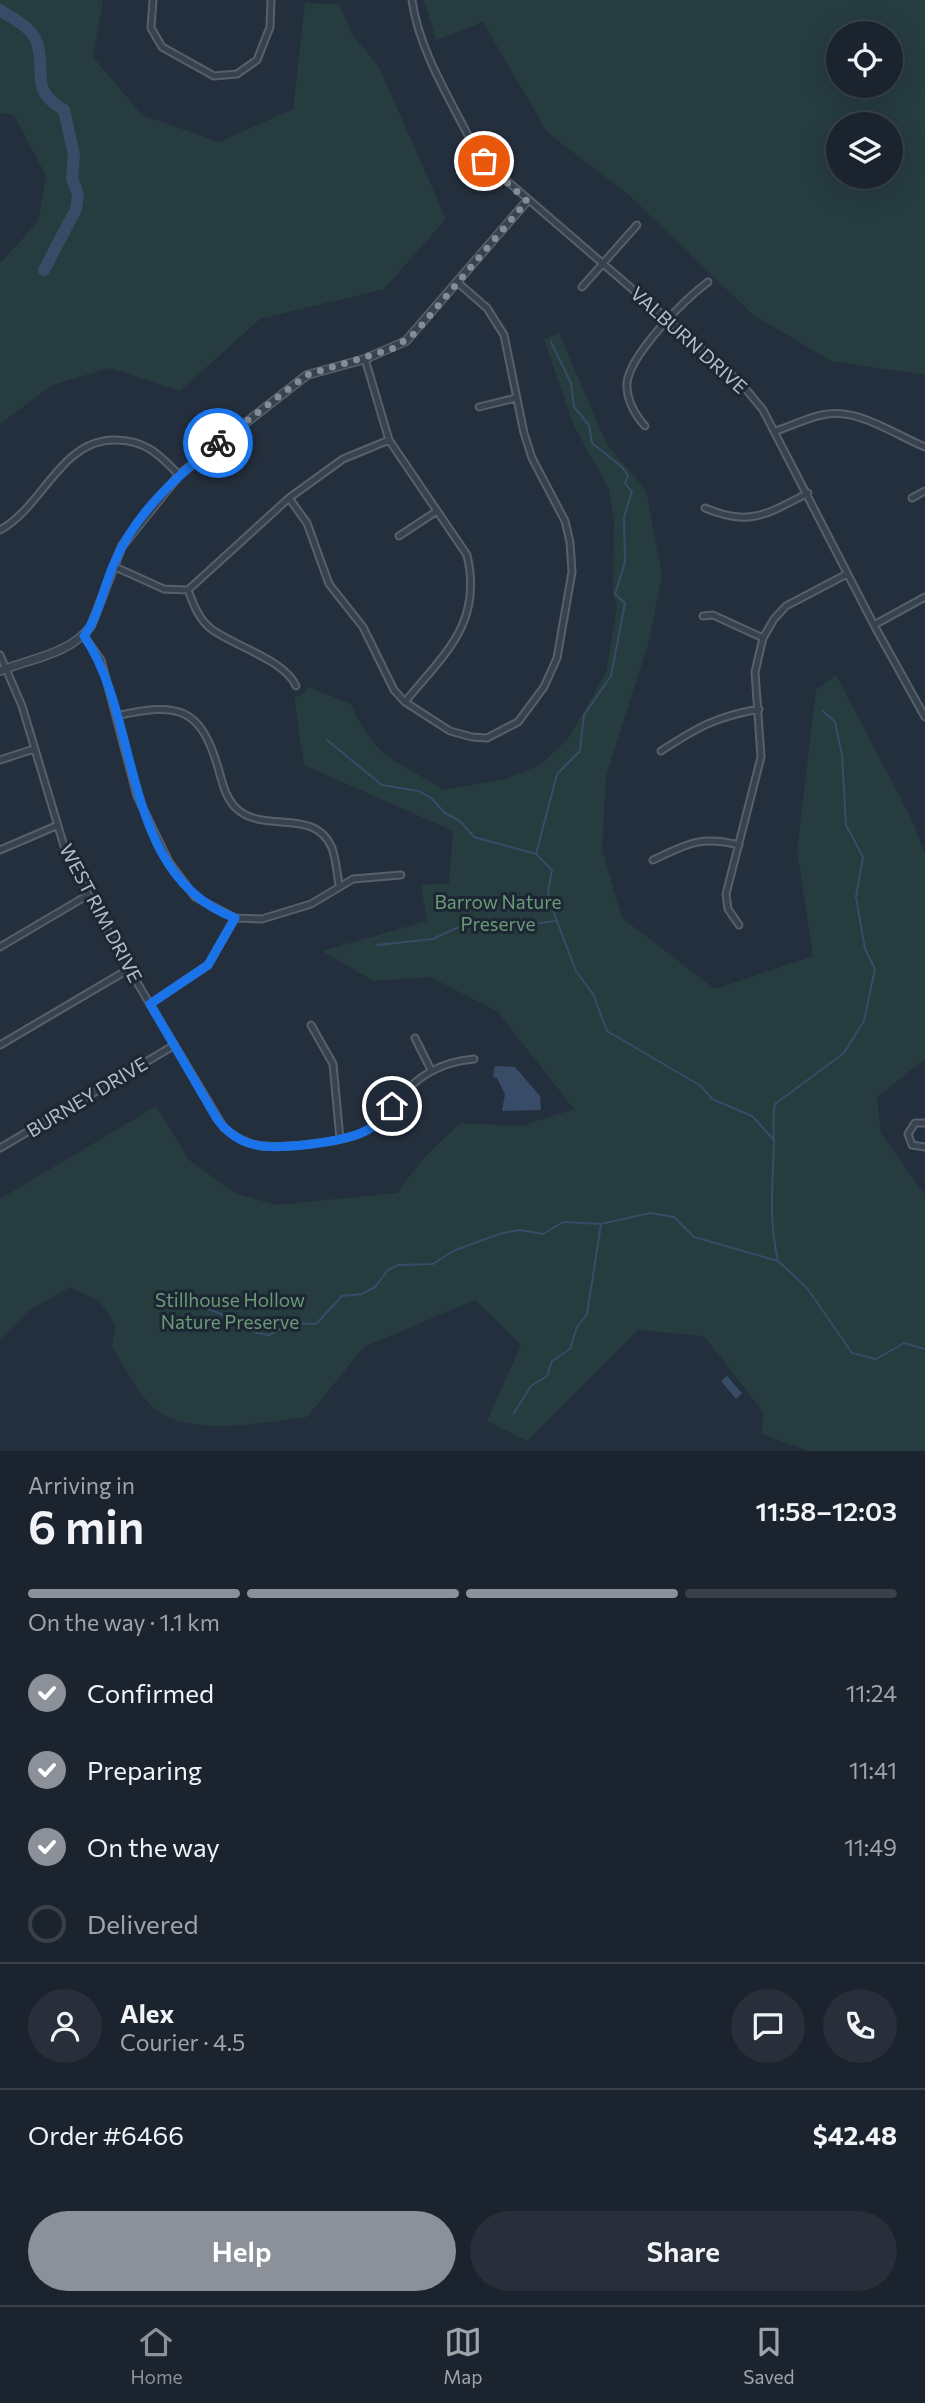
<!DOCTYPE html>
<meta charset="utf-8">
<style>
body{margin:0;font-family:Commissioner,sans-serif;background:#282f3a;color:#f1f3f6;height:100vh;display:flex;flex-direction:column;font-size:26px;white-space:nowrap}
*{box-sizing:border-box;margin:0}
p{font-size:23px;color:#a0a4aa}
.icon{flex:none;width:38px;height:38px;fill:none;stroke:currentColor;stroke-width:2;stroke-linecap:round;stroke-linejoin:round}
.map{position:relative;height:1451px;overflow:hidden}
.sheet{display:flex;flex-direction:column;background:#1b232e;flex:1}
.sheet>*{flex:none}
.controls{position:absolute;left:826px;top:21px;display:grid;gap:14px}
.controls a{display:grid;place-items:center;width:77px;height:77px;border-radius:50%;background:#1b232e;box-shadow:0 7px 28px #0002,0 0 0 2px #39404a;font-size:35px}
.pin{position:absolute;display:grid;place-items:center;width:60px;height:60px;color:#fff;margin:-30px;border:4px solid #fff;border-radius:50%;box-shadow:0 2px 7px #0007}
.courier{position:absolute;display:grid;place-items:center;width:70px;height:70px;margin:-35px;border:5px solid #1a73e8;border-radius:50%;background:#fff;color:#222;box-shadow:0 2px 9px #0007}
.summary em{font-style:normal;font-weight:600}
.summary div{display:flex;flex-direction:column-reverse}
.summary{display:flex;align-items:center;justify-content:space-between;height:119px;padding:0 28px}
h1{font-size:46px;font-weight:600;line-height:52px}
.bar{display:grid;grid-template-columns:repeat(4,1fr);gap:10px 7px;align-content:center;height:84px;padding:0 28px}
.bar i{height:9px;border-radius:5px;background:#39404a}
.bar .on{background:#8c9099}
.bar p{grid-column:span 4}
.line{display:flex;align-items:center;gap:18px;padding:0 28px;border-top:2px solid #39404a}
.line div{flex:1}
.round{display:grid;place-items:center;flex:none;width:74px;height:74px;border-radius:37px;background:#282f3a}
ol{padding:0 28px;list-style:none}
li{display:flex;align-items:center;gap:21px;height:77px}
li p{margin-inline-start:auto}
li .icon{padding:7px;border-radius:50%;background:#8c9099;color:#fff;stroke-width:4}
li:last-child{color:#a0a4aa}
li i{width:38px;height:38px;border:4px solid #39404a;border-radius:50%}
.cta{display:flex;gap:14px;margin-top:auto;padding:14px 28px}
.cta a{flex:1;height:80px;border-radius:42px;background:#8c9099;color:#fff;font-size:28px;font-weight:600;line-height:80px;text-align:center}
.cta a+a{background:#282f3a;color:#f1f3f6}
.dock{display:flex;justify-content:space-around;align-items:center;height:98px;border-top:2px solid #39404a;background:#1b232e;font-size:19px;color:#a0a4aa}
.dock a{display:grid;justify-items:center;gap:4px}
.dock .on{color:#8c9099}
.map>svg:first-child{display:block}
</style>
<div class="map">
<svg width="925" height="1451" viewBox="0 0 925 1451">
<rect width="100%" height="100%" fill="#242f3e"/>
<path fill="#263c3f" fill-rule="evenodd" d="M0,0H103L93,57L142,115L219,142L293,109L305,3L339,4L352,34L379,67L446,219L384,289L260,319L180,391L110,368L52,385L0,424V263L38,222L46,176L14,115L0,113Z
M424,0H925V375L831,361L753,315L631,197L547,132L483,22L436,40ZM891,33V86H838V33ZM891,124V177H838V124Z
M559,333L607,445L646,490L662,575L649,641L606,776L602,850L622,918L715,989L813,956L797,850L816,690L836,675L912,820L925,854V1059L877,1097L881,1133L925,1195V1451H809L761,1434L764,1413L704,1336L638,1330L527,1441L487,1421L521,1345L475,1300L364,1347L307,1417C263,1422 179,1441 147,1401C133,1385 123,1364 112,1347L116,1326L99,1301L70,1287L28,1311L0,1339V1199L156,1106L189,1160L235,1193L276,1205L397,1193L423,1159L460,1123L522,1126L574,1109L497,1011L430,977L373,981L322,951L427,921L421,885L449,883L453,831L304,765L294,697L301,696L309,687L351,704C374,759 397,760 444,790L505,779L540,765L567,740L606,673L617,607L613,594L614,520L609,489L574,426L544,339Z"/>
<path fill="#394c67" d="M495,1066L515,1067L540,1096L541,1110L502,1111L505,1094L497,1078L493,1077Z
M727,1376L742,1393L736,1399L721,1381Z"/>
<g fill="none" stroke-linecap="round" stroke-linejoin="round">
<path stroke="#394c67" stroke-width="2" d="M551,342L571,383L574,407L589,425L592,443L623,468L628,476L625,483L632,492L624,517L625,562L615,594L625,603L611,676L584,715L580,751L557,774L536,854L552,870L548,892L552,908L576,971L593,994L607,1031L701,1086L712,1099L752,1116L774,1140
M327,740L382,785L419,791L431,798L445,813L460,821L474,837L536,854
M377,945L433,939L465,924H492L516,919L539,923L556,921
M778,1261C768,1216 773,1187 774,1142C774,1128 772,1118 775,1104L844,1053L864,1021L875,969L865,949L856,897L863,857L846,825L842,755L835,722L823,711
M192,1303L219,1313L257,1333L269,1335L291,1323L316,1324L342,1296L362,1294L375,1287L388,1270L398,1265L433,1264L453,1251L499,1234L519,1230L543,1234L563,1222L601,1224L650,1213L674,1217L694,1237L778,1261L807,1288L852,1353L876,1359L904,1343L925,1349
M514,1413L531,1386L547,1376L552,1361L570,1349L577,1327L587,1314L601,1224"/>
<path stroke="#394c67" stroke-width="12" d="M0,10C13,19 32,27 37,43C47,74 28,89 64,110L74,155L72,179L78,194L76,209L44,270"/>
<defs>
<path id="minor" d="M153,0L151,28L162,47L214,76L237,74L257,60L270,27L271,0
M412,0C419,52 452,102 475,149L484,161L740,382L763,410L874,625L925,717
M582,287L637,225
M365,359L389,440L467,555C483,623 445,653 405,702
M479,407L516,398
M645,426C635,415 626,399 627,383C630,354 685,299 708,282
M776,431C791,426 807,418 822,415C858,407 893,434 925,447
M289,498L307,523L329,584L363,627L394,690L405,702L450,731L472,737L487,738L518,722L544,687L557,658L572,572L570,542L565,521L532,458L524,433L504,335L487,308L457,282
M912,498L925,491
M705,508C750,527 767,514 808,493
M0,530C43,507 61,439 115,440C145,440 159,454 179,475
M399,536L437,511
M113,566L164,589L188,590L289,498L343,459L389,440
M188,590C193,603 198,618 210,628C233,646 284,659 296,686
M703,616L713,615L763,638
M874,625L925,597
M84,636L101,660L137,796L169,862L195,897L235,918L262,919L311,904L353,879L401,875
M0,655L22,706L67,856L129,969L224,1128C235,1137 248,1145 263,1146C288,1148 349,1142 369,1129C380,1122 388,1111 396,1102C417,1076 440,1062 474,1059
M116,716C178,702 201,706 219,771C223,785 226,799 237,809C265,834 315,807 332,848C336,859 337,873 339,885
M661,751C698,727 715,717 759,709
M0,760L34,749
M0,850L56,826
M653,860C687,844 701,835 739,845
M739,925L728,909L726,894L761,757L755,672L763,638L774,619L786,606L847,574
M0,947L88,895
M150,1004L208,965L235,918
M311,1025L333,1064L340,1139
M415,1038L431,1070
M0,1045L129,969
M925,1123H915L908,1134L912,1145L925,1147
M0,1148L173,1046"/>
<path id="tertiary" d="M0,671C32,658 70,654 91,626L122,546L179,475L307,375L365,359L406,341L527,201"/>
</defs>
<use href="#minor" stroke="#565f6c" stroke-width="9"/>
<use href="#tertiary" stroke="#565f6c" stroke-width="10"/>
<use href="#minor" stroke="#38414e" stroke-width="5"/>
<use href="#tertiary" stroke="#38414e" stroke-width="7"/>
</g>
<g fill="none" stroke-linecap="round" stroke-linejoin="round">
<path stroke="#828b98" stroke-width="7" stroke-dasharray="0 12.6" d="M218,443L307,375L394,348L415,333L527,201L484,161"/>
<path stroke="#1a73e8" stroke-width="9" d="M218,443C177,476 133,515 113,566C103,589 99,615 84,636C142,720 120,876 235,918L208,965L150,1004L217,1119C226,1131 237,1140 252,1144C275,1151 349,1142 369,1129C379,1123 385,1114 392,1106"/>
</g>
<g text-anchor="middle" stroke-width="6" stroke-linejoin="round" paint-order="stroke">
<g font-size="19" fill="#b4bcc9" stroke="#1d2633">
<text transform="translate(689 340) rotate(42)" y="7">VALBURN DRIVE</text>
<text transform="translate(101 913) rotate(62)" y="7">WEST RIM DRIVE</text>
<text transform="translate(87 1097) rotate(-31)" y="7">BURNEY DRIVE</text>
</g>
<g font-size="19" fill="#6b9a76" stroke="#1d2633">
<text x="498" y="909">Barrow Nature<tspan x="498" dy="22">Preserve</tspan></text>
<text x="230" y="1307">Stillhouse Hollow<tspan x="230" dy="22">Nature Preserve</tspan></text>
</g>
</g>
</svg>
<div class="controls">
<a><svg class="icon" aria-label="locate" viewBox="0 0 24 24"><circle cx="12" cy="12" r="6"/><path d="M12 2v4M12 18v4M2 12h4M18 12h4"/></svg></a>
<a><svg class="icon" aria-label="layers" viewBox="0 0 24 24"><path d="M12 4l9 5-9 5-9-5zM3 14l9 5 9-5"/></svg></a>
</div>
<div class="pin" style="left:484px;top:161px;background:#ea580c"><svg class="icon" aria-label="bag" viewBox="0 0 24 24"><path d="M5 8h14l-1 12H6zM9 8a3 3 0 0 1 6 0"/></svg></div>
<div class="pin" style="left:392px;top:1106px;background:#1f2937"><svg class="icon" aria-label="home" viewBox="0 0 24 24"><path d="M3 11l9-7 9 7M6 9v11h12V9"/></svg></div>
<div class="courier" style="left:218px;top:443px"><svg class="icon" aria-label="bike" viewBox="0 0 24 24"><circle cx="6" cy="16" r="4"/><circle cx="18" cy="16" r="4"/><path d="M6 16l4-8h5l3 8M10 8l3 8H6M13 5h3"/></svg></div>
</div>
<section class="sheet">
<div class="summary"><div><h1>6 min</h1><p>Arriving in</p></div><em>11:58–12:03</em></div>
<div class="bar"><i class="on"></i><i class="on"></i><i class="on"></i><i></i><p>On the way · 1.1 km</p></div>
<ol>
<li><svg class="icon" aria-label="check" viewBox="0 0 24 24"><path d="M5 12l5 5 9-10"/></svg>Confirmed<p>11:24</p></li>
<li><svg class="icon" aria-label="check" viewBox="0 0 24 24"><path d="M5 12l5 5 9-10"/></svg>Preparing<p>11:41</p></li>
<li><svg class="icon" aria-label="check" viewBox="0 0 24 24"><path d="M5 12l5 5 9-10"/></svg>On the way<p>11:49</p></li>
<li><i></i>Delivered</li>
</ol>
<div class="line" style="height:126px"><a class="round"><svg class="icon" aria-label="person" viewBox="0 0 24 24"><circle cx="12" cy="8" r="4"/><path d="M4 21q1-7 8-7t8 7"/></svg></a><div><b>Alex</b><p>Courier · 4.5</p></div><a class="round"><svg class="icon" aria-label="chat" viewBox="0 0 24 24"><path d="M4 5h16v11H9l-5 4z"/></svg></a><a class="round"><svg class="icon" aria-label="phone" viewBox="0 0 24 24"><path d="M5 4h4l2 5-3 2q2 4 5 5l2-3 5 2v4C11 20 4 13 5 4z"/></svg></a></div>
<div class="line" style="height:91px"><div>Order #6466</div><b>$42.48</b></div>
<div class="cta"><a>Help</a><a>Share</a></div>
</section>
<nav class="dock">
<a class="on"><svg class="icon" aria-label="home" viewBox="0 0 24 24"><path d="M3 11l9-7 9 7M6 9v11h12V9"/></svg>Home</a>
<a><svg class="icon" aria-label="map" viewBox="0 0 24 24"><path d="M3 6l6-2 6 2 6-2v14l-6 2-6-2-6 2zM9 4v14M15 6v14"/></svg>Map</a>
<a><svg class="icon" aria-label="saved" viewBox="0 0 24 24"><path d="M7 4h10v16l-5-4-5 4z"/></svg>Saved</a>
</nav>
